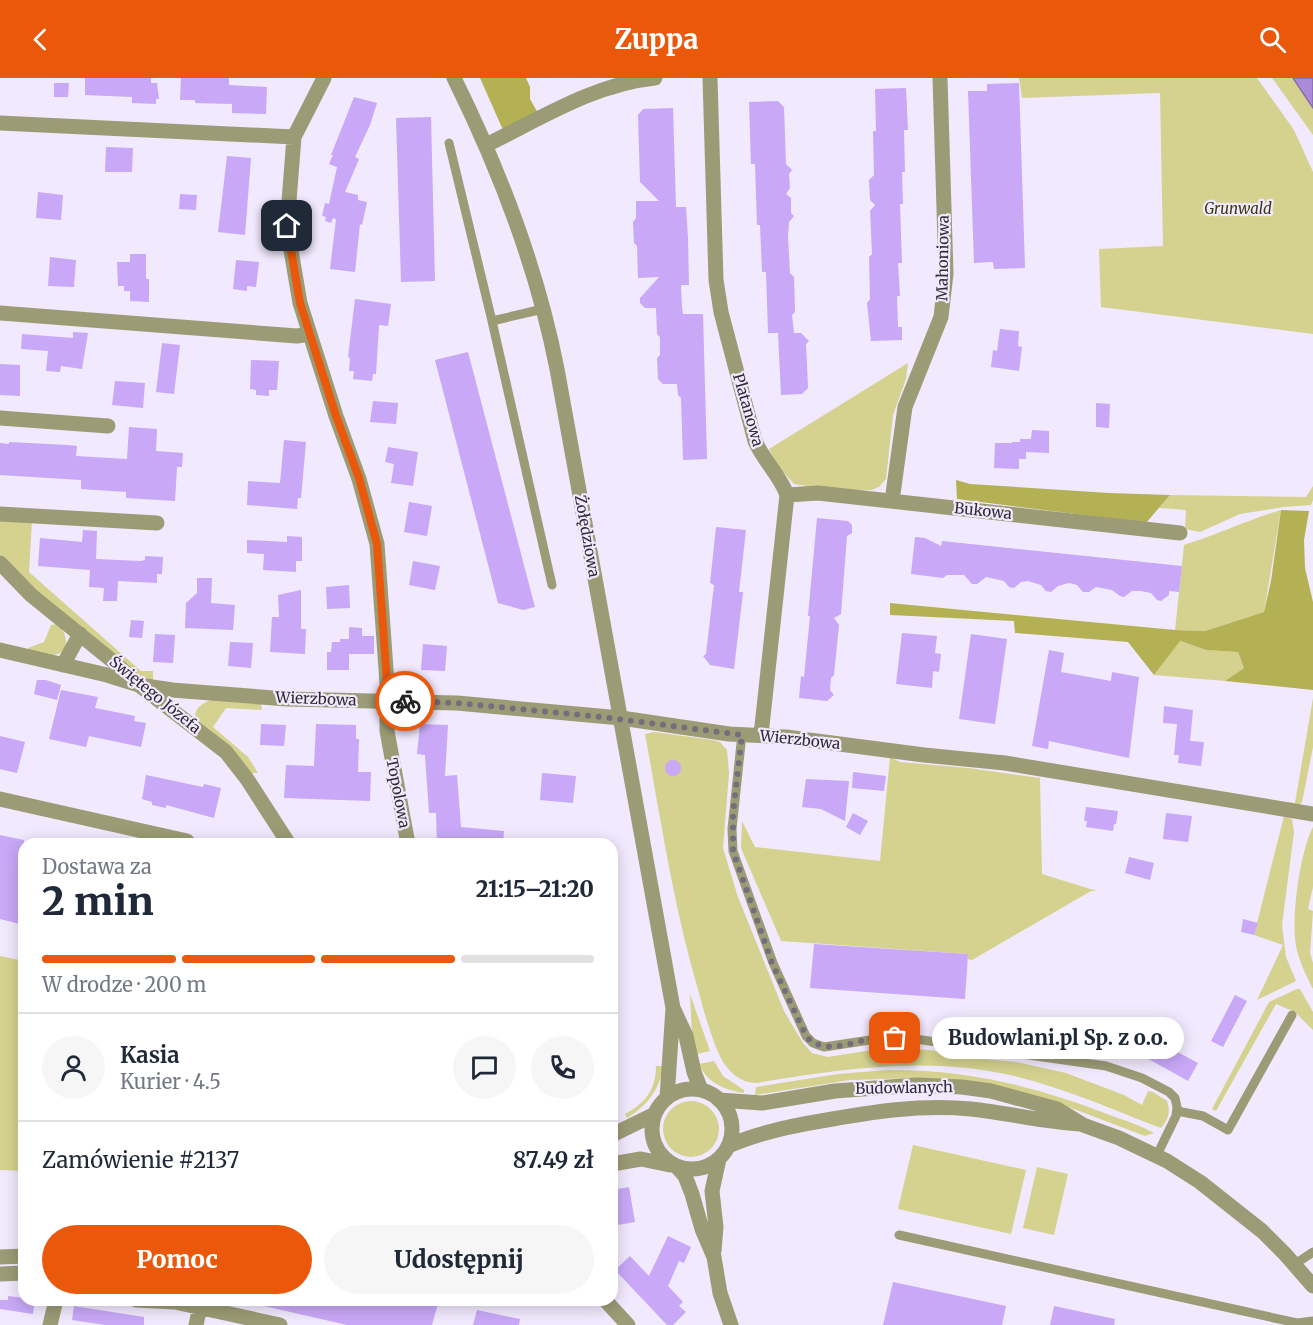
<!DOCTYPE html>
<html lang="pl">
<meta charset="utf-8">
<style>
body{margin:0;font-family:Merriweather,serif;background:#f6f6f7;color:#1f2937;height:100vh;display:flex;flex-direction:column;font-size:22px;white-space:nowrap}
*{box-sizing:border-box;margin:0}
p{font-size:20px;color:#747a83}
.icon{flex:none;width:33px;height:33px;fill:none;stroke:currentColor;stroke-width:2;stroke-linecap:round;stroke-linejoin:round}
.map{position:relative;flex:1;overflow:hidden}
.sheet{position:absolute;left:18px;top:760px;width:600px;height:468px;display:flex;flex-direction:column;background:#fff;border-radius:18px;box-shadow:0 3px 15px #0003}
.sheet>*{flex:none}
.pin{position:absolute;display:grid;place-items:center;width:51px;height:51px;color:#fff;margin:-26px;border-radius:12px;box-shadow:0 3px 9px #0006}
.courier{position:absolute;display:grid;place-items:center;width:60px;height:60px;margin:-30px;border:4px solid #ea580c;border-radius:50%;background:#fff;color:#222;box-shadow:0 2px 8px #0007}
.bubble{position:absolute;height:42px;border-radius:21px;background:#fff;box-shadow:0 3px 15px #0003;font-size:20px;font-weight:800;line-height:42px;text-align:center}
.head em{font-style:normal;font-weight:800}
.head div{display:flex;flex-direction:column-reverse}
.head{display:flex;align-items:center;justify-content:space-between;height:102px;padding:0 24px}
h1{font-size:39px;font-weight:800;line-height:45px}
.bar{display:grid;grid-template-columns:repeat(4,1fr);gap:9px 6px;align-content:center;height:72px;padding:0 24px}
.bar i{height:8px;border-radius:4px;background:#e0e1e3}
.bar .current{background:#ea580c}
.bar p{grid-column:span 4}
.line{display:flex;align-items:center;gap:15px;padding:0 24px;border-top:2px solid #e0e1e3}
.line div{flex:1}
.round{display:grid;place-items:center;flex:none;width:63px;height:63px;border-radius:32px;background:#f6f6f7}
.button{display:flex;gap:12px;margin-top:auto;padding:12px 24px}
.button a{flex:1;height:69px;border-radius:36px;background:#ea580c;color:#fff;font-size:24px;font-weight:800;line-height:69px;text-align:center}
.button a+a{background:#f6f6f7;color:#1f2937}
header{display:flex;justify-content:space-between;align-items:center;height:78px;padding:0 24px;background:#ea580c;color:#fff;font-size:27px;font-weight:800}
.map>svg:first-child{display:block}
</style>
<header><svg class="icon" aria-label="back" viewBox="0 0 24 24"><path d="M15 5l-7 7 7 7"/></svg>Zuppa<svg class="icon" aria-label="search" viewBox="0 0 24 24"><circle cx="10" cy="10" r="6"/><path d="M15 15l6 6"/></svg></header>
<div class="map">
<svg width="1313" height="1247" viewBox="0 0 1313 1247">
<rect width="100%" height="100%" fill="#f1e9fd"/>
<path fill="#d4d28e" d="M1019,0H1257L1294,52L1313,94V256L1101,229L1099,171L1163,168L1160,15L1022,20Z
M1272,0H1293L1313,31V57Z
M908,285L906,301L893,337L886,401L879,409L872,412H833L794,406L778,388L769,371Z
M1313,408V422L1311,427L1284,429L1240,436L1200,454L1185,451L1186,432L1159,430L1170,417L1306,419Z
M1281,432L1264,534L1205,553L1175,552L1184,467C1217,457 1247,442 1281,432Z
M0,442H32L29,494L141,593H153V604L143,600L130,590C85,554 39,519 0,477Z
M57,546C69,556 71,577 51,577C44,578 34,574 27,573L28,570L44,564L51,547Z
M1179,563L1206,572L1238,574L1244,590L1225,603L1154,597Z
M1313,620V669L1302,724L1299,727L1287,726L1288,724L1295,725Z
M211,622L261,625L262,632L226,630L213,649L248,679L258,695H251L220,662L196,641C193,631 202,625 211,622Z
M654,654L713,662L720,664L727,672L729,695L723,770L738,819L784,933L803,965L812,975L828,979L884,970L930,972L963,979L1016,984L1066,995L1124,1017L1142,1027L1148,1013L1153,1014L1167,1023C1171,1034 1168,1042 1161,1050C1111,1031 1063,1009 1010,997C925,978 841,991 756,1005C742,1005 731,996 723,984C714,969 704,934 699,915C674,831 661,743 645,656Z
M890,679L900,684L968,690L1040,700L1042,796L1097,813H1091L972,882L968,881V876L781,863L741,770L742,743L755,769L880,783Z
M1284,738L1292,741L1294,754L1282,847L1286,879L1296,903L1257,922L1283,867L1254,857Z
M1313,749V809L1308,831L1313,833L1310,875L1313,885V911C1306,897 1299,883 1296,868C1291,840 1300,773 1313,749Z
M0,878L24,883V1093L0,1092Z
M1297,911H1300L1313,934V952L1295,934L1276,926L1216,1033L1212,1031L1269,924Z
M690,916L710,973L697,976L692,957Z
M714,983L723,998L744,1012V1015C725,1012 707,1005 699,986Z
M656,988H663C661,1010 646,1029 627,1040L625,1036C645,1026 656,1011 656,988Z
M887,992C964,991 1036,1008 1107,1036C1123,1042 1140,1047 1154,1055L1145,1058L1050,1022L918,1000L850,1002L755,1017L756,1009L838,996Z
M663 1051a28 28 0 1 1 56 0a28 28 0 1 1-56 0Z
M913,1067L1026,1092L1011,1156L898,1131Z
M1037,1089L1068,1096L1054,1157L1023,1150Z"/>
<path fill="#b4b054" d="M480,0H526L530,9V21L538,35L503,52Z
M956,402L970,406L1109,415L1170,417L1146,445L957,421Z
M1281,432L1309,433L1304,462L1305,490L1313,524V612L1225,603L1244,590L1238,574L1206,572L1180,563L1154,597L1128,564L1015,555L1014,543L890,537V525L1175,552L1205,553L1264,534L1271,503Z"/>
<path fill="#ab8bd8" stroke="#866ea7" stroke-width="1.5" d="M1293,0H1313V30Z"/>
<path fill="#c8a8f7" d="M85,0H151V5H157L159,21H156V26L132,25V19L85,17Z
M181,0H229V7L267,9L266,36L232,35V26L195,25V22H180Z
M54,5H69L68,19H54Z
M1019,5L1025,190L994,191L993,184L974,185L968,13H987V6Z
M906,10L908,52H904L905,94H902L903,126H900L902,185H898L900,218H897L898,249H902V262L871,263L867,225L870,221L869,179L872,176L870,133L875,127L870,122L869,102L874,97L873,53H876L875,11Z
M354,19L377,25L370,47L355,79L359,81L345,114L358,117V122L367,124L362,147L360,146L355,194L330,191L336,141L333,140L331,145L325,143L326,139L322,138L325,125L329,126L337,89L329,86L333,77H331Z
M778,23L784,29L786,86L792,92L789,96L790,110L786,116L791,120V135L794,138L789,144L788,158L790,195L794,199L795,234L792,237L794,255H801L809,263L806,266L808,310L802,316L781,317L778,255H768L766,194H762L760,147H757L755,86H751L749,24Z
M673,30L676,129H686L688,160L689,207H681L682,229L683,236H703L707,381L683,382L681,320L678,317L677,306H663L658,301L657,280L660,277V259L657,256L656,230H645L640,225V220L659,199L638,200L637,168L634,165L633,144L636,140V123H659L640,104L638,37L643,31Z
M431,39L435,203L401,204L396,40Z
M106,69L133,70L132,94H105Z
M227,78L251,80L245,157L218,154Z
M38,114L63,117L61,142L36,140Z
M180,116L197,117L196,132L179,131Z
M130,176H146V201H149V224L130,223V213H124V208H118L117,184H130Z
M50,179L76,182L74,209L48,208Z
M236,182L259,184L256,209L247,208V213L233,211Z
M355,221L391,226L388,248L379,247L376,296H373L372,303L353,301L354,293H349L350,280L348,279Z
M1000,251L1019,253L1018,268L1022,269L1019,293L991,289L993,272L997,273Z
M73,254L88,255L82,291L61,288L60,294L46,293L48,273L21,271L22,256L73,260Z
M162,265L180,267L174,316L156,314Z
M468,274L535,529L523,532L498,525L435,282Z
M251,282L279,283L277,312H269V318L256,317V312L250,311Z
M0,286L20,287V318L0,317Z
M115,303L145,305L143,330L112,327Z
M373,323L398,325L396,346L370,344Z
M1096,325L1110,326L1109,350L1096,349Z
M129,349L157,351L156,373L183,375L182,389H177L175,423L126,420V414L81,411V402L0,397V365L9,366V364L68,367L77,368L76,378L127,381Z
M1032,352L1049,353V375L1026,374V381H1019V391L994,390L995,365H1012V364H1020V361H1031Z
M284,362L306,364L301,420H298L297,431L247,427L248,403L280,405Z
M388,369L418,374L413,408L391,405L394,386L385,384Z
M409,424L432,428L427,458L404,454Z
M817,440L848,443L852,447V455L847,458L841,536L834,540L839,547L834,597L831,600L830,612L834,617L827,623L799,620L801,598L804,599L810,538H808Z
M716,449L746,452L739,514H743L734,591L710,587L703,578L706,576L714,507L710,505Z
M83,452L97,453L96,481L141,483L145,482V478L163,479L162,496H157V505L118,503L117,523H103L104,510L89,509L90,492L38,488L40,460L82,464Z
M287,458L302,459V483H296V494L263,492L264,476L247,475V462L287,464Z
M915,459L925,460L941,468L942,463L1182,488L1179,514L1169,513V517L1161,523L1157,522L1151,515L1141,513H1132L1124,519L1120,518L1112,512L1096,509L1089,514H1083L1077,507L1069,505L1058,508L1051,514L1046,513L1041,507L1028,503L1021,504L1014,510L1009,509L1004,503L986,499L977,506H972L964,497H947L943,500L911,496Z
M413,483L440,488L435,512L409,507Z
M197,500H212L211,525L235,527L233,552L185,550L186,525L197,515Z
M349,507L350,530L327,531L326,509Z
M301,512V551H306L305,576L270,574L272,539H279L278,517Z
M131,542L144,543L142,560L129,559Z
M349,549L362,550V558H374V576H349V592H327V574H331L332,564H340V561H349Z
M902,555L937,558L935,575L941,576L939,594L933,593L932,610L896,606Z
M155,556L175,557L173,585L153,584Z
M971,556L1007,561L995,646L959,641Z
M230,564L253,565L251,590L228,588Z
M423,566L447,568L445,593L421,592Z
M1049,572L1064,575L1061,594L1111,603L1112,594L1139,599L1129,680L1049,663L1048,671L1032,668Z
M37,602H46L61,607L57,622L34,616Z
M61,612L98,619L95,630L135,638L134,643L146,645L141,669L89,658L86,669L49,661Z
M1164,628L1193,632L1190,663L1204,664L1201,688L1178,685L1179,677H1174L1177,646L1163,645Z
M261,646L286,647L284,668L260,667Z
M316,646L356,647V661H359L358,694H371L370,723L284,720L286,687L314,688Z
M420,646L448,647L445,698L457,697L461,749L504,753L503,766H437L436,735H429L425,677L417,676Z
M0,658L25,664L17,695L0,691Z
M665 690a8 8 0 1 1 16 0a8 8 0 1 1-16 0Z
M853,694L886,698L884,713L852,710Z
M542,695L576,698L573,725L540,722Z
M146,697L203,709L204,706L221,710L214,740L166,727V730L152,727V724L142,721Z
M806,701L849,703L845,743L821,731L802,729Z
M1086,729L1118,733L1116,746H1114L1113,753L1086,749L1087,743H1084Z
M853,735L868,743L860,757L846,749Z
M1166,735L1192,738L1188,764L1163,761Z
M0,757L24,762V847L0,841Z
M1129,779L1154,785L1150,802L1125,795Z
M1243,841L1258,845L1254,857L1241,854Z
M814,866L968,876L965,921L810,910Z
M1235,917L1247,923L1223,969L1211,963Z
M1146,957L1198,985L1188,1003L1136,974Z
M629,1109L635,1144L612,1148V1112Z
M668,1158L691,1169L684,1185L679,1183L668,1208L683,1224L679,1228L686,1234L673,1247H667L615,1192L630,1178L649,1198Z
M893,1204L1006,1228L1002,1247H883Z
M8,1218L24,1220V1222H35L33,1236L0,1231V1222H8Z
M265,1222H304L327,1228V1222H439L432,1247H347L264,1228Z
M74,1228L144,1239V1247H105L72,1242Z
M1054,1228L1115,1241L1114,1247H1050Z
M477,1232L520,1241L519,1247H473Z"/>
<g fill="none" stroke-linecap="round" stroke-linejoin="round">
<path stroke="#9b9b75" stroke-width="9" d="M449,65L492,243L543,231
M492,243L552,507
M742,656L732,751L733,773L773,885L806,958L813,965L824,969L883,960L915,961L1106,988L1142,1000L1169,1014L1175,1020L1177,1029L1176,1038L1157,1077
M1177,1033L1203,1038L1228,1052L1292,937
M899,1157L1297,1245L1313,1243
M1295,1186L1313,1174"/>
<path stroke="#9b9b75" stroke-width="15" d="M324,0L294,59L287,149L300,225L336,338L359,401L377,466L387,605V653L408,766
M710,0L716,202L721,234L755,363C763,382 780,397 787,417L761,657
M0,45L294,59
M486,67C540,41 594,6 655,0
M0,235L297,258L310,256
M0,340L108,348
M787,417L818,415L1180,455
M892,423L905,329L941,239L946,196L940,0
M0,436L157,445
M0,485L31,517L115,585L139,607L226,674L247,701L289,766
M0,572L107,597L139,607L172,612L287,621L457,625L621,640L729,656L786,659L924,677L1005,685L1313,736
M63,587L80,556
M0,721L187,763
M676,1088L685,1098L692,1116L702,1151L714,1179L720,1215L731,1247
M714,1173L716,1149L712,1113L719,1081
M136,1222L175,1224L280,1247
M605,1222L628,1247
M50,1247L56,1222
M196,1247L200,1229"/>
<path stroke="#9b9b75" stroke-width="15" d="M454,0C500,93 537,189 557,291L673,930L686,958L694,994L701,1012
M652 1051a40 40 0 1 1 80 0a40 40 0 1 1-80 0Z
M667,1020L673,930
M719,1022L762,1025L835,1013L917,1007L962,1009L991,1013L1057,1031L1083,1047L1119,1060L1167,1083L1200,1104L1262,1153L1285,1176L1313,1208
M612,1057L655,1036
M728,1068C758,1055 790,1048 821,1043C871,1034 920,1026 971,1031C1008,1035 1044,1044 1080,1046
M612,1086L641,1081L670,1087
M0,1179L24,1178
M0,1196L24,1195"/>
</g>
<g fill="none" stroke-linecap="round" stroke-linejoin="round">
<path stroke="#746e7c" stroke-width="6" stroke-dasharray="0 10.8" d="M405,623L457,625L602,639L742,657L733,735V773L772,885L806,958C822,977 850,965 870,961C878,960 887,960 895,960"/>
<path stroke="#ea580c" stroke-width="8" d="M287,148L300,225L336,338L359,400L377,466L387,604L386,622L405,623"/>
</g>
<g text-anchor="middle" stroke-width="4.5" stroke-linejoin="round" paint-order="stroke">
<g font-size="15" font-style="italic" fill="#3a3810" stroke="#f1e9fd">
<text x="1238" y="136">Grunwald</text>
</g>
<g font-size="15" fill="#302c36" stroke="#f1e9fd">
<text transform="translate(943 180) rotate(-89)" y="5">Mahoniowa</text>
<text transform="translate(748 332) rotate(74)" y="5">Platanowa</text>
<text transform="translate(983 433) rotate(6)" y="5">Bukowa</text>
<text transform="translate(587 458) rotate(80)" y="5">Żołędziowa</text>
<text transform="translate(155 617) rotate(39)" y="5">Świętego Józefa</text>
<text transform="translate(316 621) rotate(2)" y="5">Wierzbowa</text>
<text transform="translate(800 662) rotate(6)" y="5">Wierzbowa</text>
<text transform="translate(398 715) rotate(79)" y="5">Topolowa</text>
<text transform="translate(904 1010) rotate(-1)" y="5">Budowlanych</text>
</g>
</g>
</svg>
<div class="pin" style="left:895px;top:960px;background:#ea580c"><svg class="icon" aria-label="bag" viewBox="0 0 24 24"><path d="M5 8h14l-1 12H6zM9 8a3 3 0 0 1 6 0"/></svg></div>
<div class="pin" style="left:287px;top:148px;background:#1f2937"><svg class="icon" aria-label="home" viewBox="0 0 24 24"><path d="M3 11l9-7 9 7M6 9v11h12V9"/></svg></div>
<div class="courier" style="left:405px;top:623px"><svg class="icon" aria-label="bike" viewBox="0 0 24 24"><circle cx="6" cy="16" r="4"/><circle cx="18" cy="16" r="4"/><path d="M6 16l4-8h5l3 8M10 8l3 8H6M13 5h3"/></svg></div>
<div class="bubble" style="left:932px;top:939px;width:252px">Budowlani.pl Sp. z o.o.</div>
<section class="sheet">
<div class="head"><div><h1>2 min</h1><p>Dostawa za</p></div><em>21:15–21:20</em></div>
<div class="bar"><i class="current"></i><i class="current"></i><i class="current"></i><i></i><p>W drodze · 200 m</p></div>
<div class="line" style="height:108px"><a class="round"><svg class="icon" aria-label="person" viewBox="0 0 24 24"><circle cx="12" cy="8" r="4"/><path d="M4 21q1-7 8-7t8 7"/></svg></a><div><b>Kasia</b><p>Kurier · 4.5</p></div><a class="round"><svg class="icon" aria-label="chat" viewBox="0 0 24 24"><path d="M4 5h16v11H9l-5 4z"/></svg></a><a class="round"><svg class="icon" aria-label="phone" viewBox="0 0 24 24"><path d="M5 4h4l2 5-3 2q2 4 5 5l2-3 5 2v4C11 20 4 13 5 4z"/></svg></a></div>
<div class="line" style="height:78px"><div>Zamówienie #2137</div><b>87.49 zł</b></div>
<div class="button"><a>Pomoc</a><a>Udostępnij</a></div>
</section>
</div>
